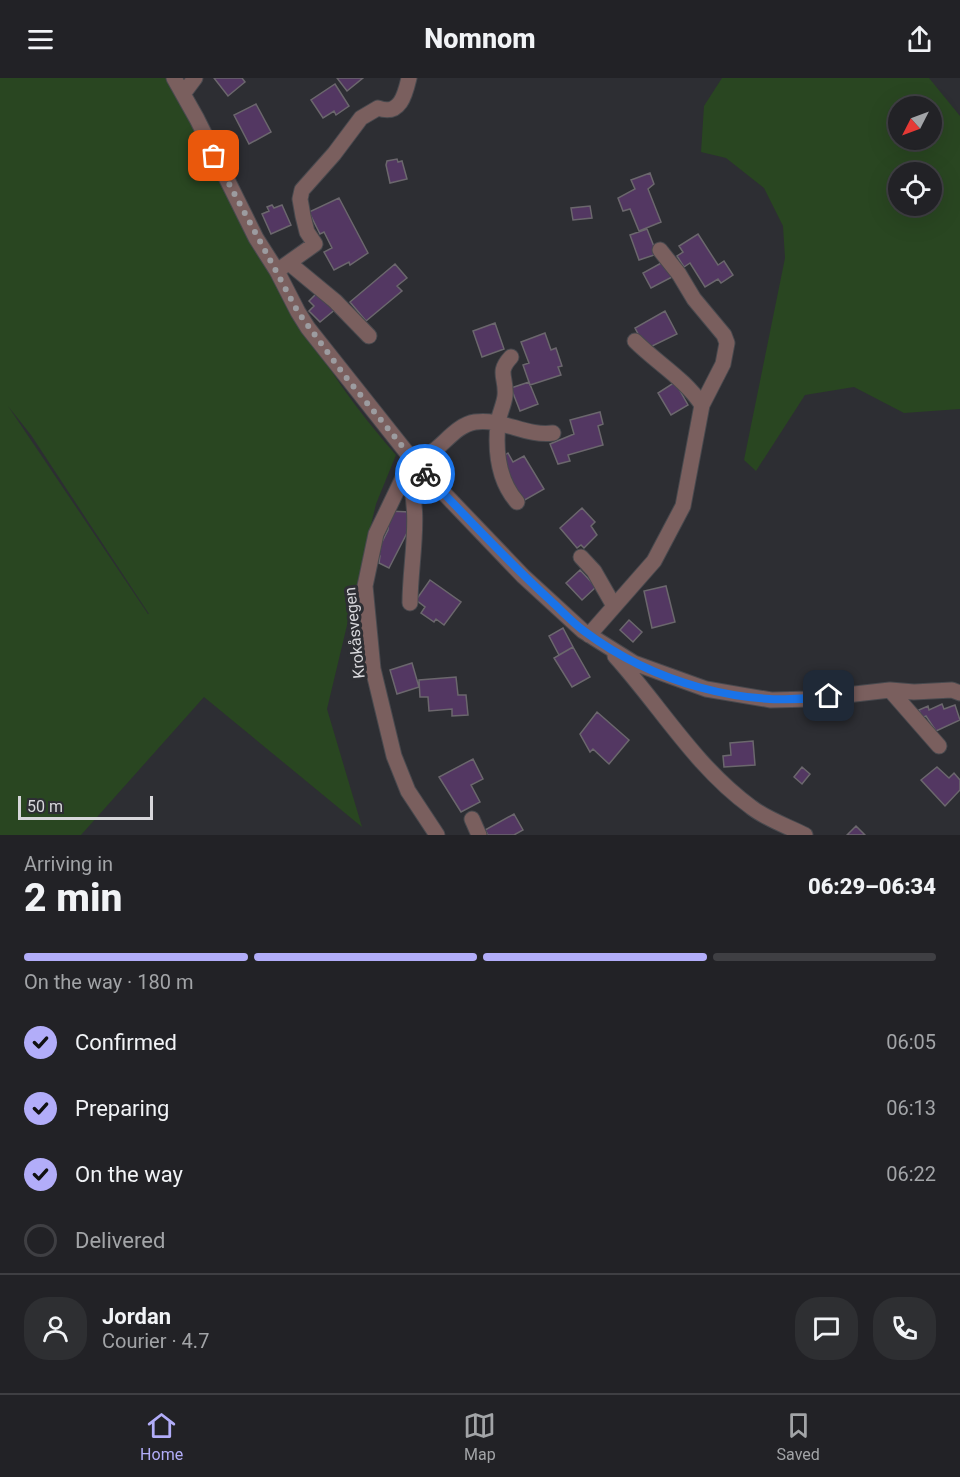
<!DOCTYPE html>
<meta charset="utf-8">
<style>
body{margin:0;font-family:Roboto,sans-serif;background:#2e2f32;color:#f1f3f6;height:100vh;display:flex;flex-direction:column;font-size:22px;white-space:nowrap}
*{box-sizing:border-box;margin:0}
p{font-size:20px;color:#a2a4a7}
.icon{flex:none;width:33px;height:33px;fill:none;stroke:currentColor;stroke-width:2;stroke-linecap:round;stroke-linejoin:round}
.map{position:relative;height:757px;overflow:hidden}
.details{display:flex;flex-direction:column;background:#222226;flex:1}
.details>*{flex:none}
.needle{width:39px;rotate:228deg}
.controls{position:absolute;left:888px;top:18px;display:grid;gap:12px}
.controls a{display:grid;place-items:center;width:54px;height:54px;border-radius:50%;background:#222226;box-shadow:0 6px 24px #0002,0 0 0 2px #3f3f43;font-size:30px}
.scale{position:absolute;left:18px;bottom:15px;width:135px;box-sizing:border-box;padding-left:6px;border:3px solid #d7d7db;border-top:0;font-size:16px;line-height:21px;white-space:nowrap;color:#d7d7db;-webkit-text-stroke:4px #2d2e33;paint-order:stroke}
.pin{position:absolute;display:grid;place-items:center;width:51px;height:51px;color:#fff;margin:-26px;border-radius:12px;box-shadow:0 3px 9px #0006}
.courier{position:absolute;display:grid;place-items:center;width:60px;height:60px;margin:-30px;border:4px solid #1a73e8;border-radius:50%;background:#fff;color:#222;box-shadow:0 2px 8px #0007}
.head em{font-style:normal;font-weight:800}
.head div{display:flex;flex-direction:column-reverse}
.head{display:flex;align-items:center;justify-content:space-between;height:102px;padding:0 24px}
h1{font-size:39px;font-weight:800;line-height:45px}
.bar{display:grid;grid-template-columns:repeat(4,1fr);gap:9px 6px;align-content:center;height:72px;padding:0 24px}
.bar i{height:8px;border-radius:4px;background:#3f3f43}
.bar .selected{background:#b2adf9}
.bar p{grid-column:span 4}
.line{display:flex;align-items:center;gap:15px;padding:0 24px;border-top:2px solid #3f3f43}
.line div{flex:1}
.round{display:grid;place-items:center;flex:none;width:63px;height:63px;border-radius:24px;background:#2e2f32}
ol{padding:0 24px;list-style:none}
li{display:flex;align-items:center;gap:18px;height:66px}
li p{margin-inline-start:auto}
li .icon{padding:6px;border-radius:50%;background:#b2adf9;color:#111;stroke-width:4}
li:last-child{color:#a2a4a7}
li i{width:33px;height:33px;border:3px solid #3f3f43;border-radius:50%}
header{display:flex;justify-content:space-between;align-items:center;height:78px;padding:0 24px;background:#222226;font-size:27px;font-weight:800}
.tabs{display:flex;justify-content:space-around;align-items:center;height:84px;border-top:2px solid #3f3f43;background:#222226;font-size:16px;color:#a2a4a7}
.tabs a{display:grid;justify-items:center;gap:3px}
.tabs .selected{color:#b2adf9}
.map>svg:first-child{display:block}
</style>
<header><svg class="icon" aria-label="menu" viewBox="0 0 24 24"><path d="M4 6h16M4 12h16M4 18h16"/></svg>Nomnom<svg class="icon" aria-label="share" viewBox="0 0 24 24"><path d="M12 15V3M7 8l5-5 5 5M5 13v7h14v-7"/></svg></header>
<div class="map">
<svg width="960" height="757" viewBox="0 0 960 757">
<rect width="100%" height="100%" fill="#2d2e33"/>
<path fill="#294621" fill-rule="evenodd" d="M0,0H165L297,230C321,284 357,332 396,377L376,426L327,631L362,749L204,619L81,757H0ZM8,328L31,357L149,536H148Z
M722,0H929L960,38V331L904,335L854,309L805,317L756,393L744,382L785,180L783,148L764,110L726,80L701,74L704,28ZM932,28V62H898V28ZM932,94V128H898V94Z"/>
<path fill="#533762" stroke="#6b676d" stroke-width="1.5" d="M214,0H242L245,4L228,18Z
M337,0H363L347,13Z
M335,6L349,28L336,37L334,33L323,40L311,22Z
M256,26L271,54L249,66L234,37Z
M397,81L398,84L402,83L407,101L390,105L386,87L387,83Z
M650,95L654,106L648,111L661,144L639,153L630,131L623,133L618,120L635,111L631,102Z
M339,120L368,175L350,187L349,184L334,192L324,174L332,170L324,154L320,156L309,134Z
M272,127L274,130L282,127L291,147L271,156L262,136L269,133L267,129Z
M590,128L592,140L573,142L571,130Z
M647,151L657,176L639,182L630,157Z
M698,156L718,187L724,183L733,197L721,205L718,201L705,209L690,185L684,189L677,178L683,174L679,168Z
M663,184L674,198L651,210L643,195Z
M395,186L407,200L397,208L402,213L366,243L350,224Z
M320,212L337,230L320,244L309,233L314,228L309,223Z
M665,233L677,256L646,271L635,250Z
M495,245L504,271L482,279L473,253Z
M545,255L551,272L556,270L562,288L558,289L561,297L530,307L523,287L529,285L521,264Z
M529,304L538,326L520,333L511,310Z
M675,304L688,327L671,337L658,315Z
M600,334L603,346L598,348L603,367L568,377L570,383L558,386L550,366L574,356L570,342Z
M508,375L513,384L524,378L544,411L523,423L504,390L502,379Z
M582,430L595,444L591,448L597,457L584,470L581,467L577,470L560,450Z
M389,433L409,434L408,453L389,490L379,485L380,478L376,476L388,452Z
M580,492L596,509L582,522L566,505Z
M430,502L461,524L444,547L436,541L434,544L421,535L425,529L416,522Z
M666,508L675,544L652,550L644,513Z
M629,542L642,554L633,564L620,552Z
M563,550L573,569L559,577L549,558Z
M573,569L590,599L572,609L554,580Z
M412,585L419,609L397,616L390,592Z
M456,599L458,617H466L468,637L452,638V631L429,633L428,619H420L419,602Z
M942,626L944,631L955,627L960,642L936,653L926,638L922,640L919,632L928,628L929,632Z
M597,634L629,662L609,686L593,671L590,674L580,656Z
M753,663L755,687L724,689L723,678L731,677L730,665Z
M473,681L483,701L471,707L480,724L461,734L439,699Z
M802,689L810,696L802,706L794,699Z
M937,689L949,700L954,695L960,702V712L945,728L921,702Z
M514,736L523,752L514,757H488L485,752Z
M856,748L865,757H847Z"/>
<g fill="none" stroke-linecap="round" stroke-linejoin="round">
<defs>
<path id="minor" d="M174,0L197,41L256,160L277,193L298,234L308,250L415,385L523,498L583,553L634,585L706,611L771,622L811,621L890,612L914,614L952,612L960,615
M183,16L195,0
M289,185L335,223L369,258
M277,193L315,166L307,154L303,138L300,121L302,112L334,76L361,40L378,30C400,38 405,17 409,0
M635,263C657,285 685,301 702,327
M511,279C496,295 507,299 505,318C504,327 499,336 498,345C495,374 498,402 517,424
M406,392C423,433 410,482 410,525
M581,479L594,493L614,528
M589,557L654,483L683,428L702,327L723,286L727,265L724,257L694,221L679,196L660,172
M615,578C661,629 695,688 751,729C766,741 787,748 805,757
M890,612L939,668
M472,741L479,757
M437,757L408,713L394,678L373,591L365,508L376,456L412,381C437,382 450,348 475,344C502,340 527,359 553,355"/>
</defs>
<use href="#minor" stroke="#48494e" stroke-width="17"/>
<use href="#minor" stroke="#7a5f5e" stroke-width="15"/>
</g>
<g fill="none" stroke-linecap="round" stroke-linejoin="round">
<path stroke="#9c9ca0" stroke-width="6" stroke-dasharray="0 10.8" d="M214,78L298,234L345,298L425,396"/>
<path stroke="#1a73e8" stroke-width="8" d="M425,396C466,438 506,482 550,522C561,532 572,544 584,553C652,604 744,631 829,618"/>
</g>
<g text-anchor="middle" stroke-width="6" stroke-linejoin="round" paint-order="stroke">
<g font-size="16" fill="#d7d7db" stroke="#2d2e33">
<text transform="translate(354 555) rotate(-96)" y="6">Krokåsvegen</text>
</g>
</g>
</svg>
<div class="controls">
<a><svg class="needle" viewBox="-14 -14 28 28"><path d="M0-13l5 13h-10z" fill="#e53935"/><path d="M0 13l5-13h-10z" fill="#a2a4a7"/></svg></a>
<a><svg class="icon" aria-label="locate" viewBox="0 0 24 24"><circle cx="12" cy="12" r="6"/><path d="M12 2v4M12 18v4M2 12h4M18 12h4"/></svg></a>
</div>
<div class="scale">50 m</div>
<div class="pin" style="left:214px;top:78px;background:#ea580c"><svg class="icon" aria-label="bag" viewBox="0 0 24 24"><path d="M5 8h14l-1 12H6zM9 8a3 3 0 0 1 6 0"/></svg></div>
<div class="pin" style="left:829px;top:618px;background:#1f2937"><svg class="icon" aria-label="home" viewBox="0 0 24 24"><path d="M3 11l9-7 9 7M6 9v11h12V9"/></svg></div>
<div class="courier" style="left:425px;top:396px"><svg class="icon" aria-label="bike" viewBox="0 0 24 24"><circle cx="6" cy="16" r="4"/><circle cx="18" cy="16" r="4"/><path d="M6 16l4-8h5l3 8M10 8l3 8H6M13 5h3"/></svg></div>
</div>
<section class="details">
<div class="head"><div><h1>2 min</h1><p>Arriving in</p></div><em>06:29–06:34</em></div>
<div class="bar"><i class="selected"></i><i class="selected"></i><i class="selected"></i><i></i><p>On the way · 180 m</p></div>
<ol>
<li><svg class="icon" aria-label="check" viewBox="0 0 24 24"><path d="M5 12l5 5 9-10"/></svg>Confirmed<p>06:05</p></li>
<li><svg class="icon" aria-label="check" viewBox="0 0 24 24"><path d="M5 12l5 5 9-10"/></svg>Preparing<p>06:13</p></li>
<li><svg class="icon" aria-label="check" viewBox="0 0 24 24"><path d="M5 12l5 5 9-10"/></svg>On the way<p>06:22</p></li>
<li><i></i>Delivered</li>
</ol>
<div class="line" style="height:108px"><a class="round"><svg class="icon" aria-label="person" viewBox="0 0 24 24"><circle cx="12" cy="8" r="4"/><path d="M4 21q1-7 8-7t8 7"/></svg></a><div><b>Jordan</b><p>Courier · 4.7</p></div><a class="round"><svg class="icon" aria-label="chat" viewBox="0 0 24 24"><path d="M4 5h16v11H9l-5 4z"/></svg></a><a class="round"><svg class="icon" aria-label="phone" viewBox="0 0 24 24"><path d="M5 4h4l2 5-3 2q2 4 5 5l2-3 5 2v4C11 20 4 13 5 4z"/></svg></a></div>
</section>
<nav class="tabs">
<a class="selected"><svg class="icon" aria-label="home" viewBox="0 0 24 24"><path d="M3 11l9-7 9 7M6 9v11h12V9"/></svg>Home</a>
<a><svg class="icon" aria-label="map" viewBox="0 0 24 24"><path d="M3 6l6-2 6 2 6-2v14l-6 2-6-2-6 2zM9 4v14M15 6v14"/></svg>Map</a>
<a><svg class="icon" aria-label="saved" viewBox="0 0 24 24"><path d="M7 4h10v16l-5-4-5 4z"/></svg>Saved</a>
</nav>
